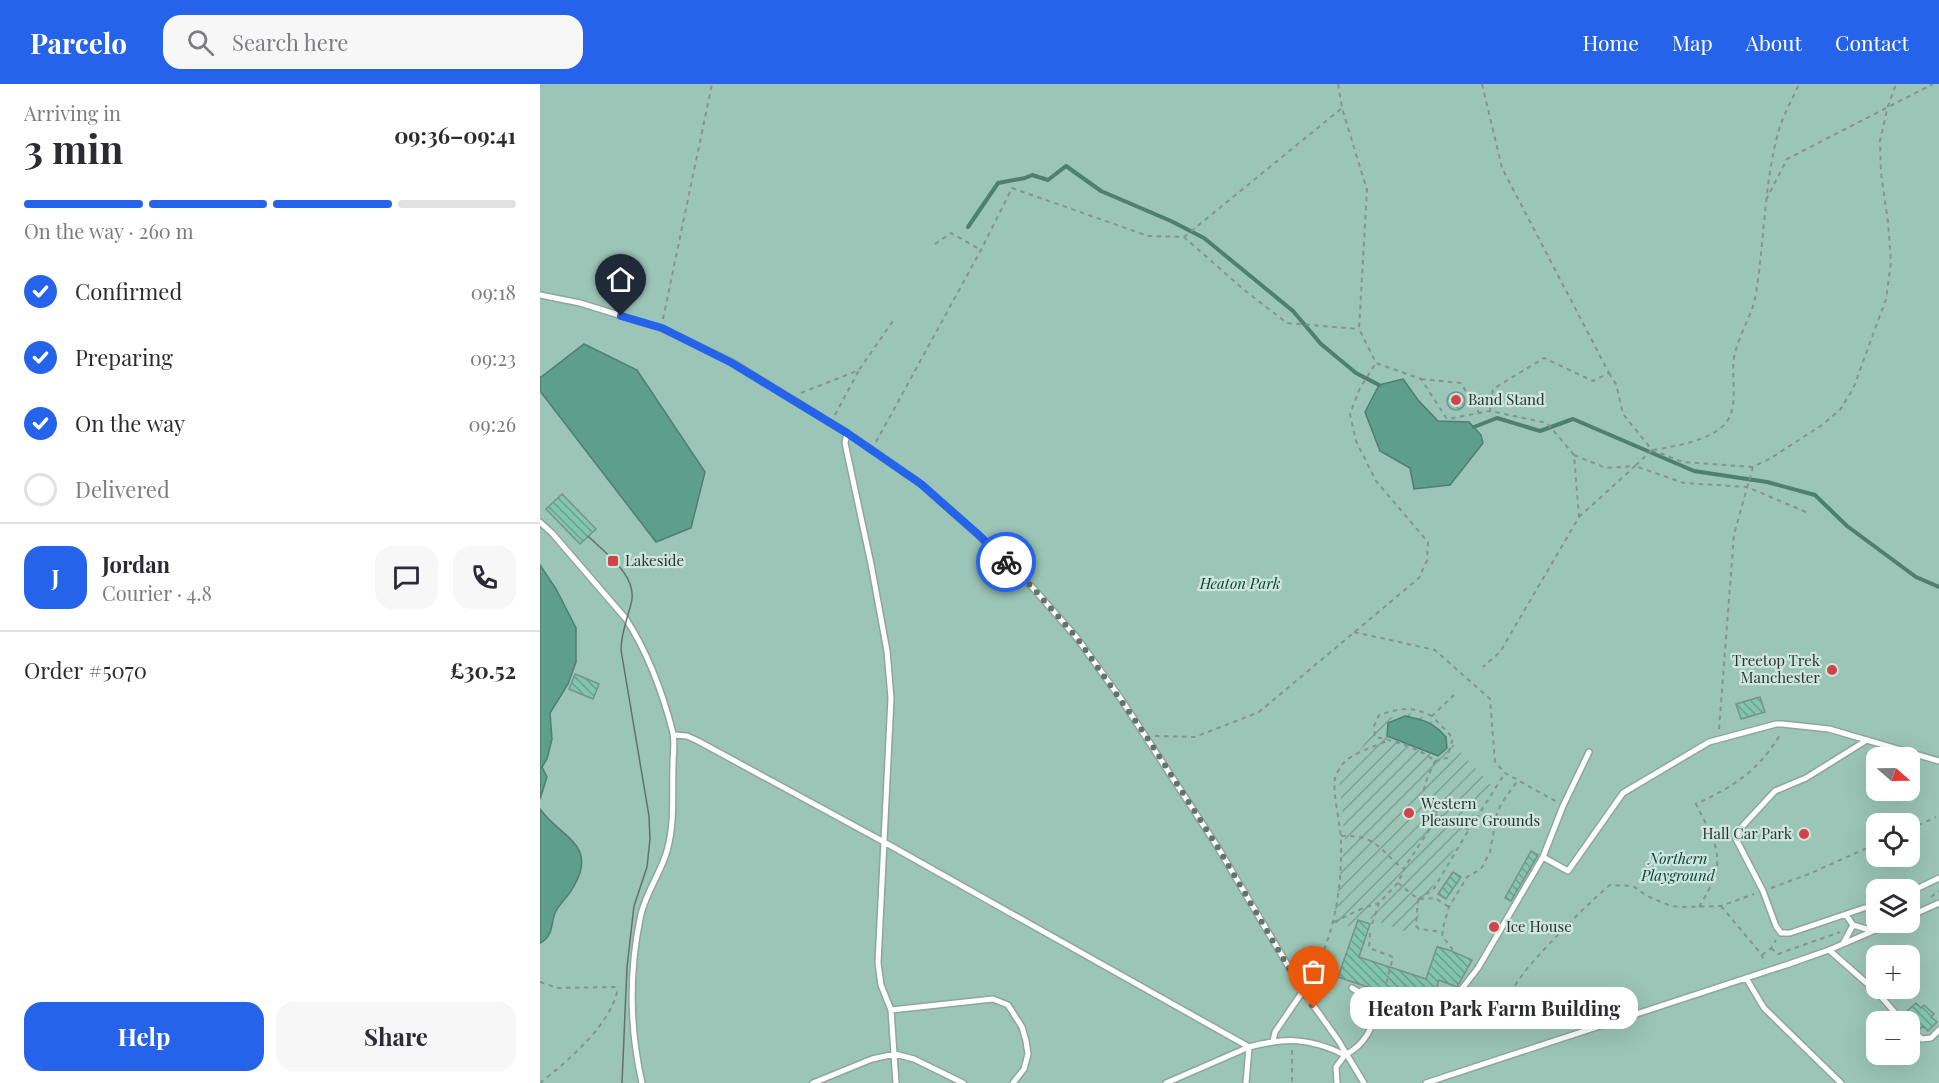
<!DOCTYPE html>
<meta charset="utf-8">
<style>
body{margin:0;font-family:"Playfair Display",serif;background:#f7f7f7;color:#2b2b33;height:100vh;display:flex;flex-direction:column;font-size:22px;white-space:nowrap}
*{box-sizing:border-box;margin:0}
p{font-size:20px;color:#7c7c81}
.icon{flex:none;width:33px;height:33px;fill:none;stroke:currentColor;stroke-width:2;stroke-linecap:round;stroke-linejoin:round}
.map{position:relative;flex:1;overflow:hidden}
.sheet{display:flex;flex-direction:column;background:#fff;width:540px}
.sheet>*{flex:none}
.needle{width:39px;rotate:110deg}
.controls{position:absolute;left:1326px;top:663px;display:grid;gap:12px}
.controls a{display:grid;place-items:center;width:54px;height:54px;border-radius:12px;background:#fff;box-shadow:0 6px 24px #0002;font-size:30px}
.pin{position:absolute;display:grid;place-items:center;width:51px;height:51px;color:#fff;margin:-62px -26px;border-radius:50% 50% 50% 0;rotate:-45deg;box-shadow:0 0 6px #0007}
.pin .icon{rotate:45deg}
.courier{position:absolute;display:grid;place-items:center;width:60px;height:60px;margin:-30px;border:4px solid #2563eb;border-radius:50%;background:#fff;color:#222;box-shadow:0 2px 8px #0007}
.bubble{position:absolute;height:42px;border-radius:18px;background:#fff;box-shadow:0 6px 24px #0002;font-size:20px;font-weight:700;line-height:42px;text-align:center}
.headline em{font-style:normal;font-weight:700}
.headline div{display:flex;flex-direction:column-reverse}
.headline{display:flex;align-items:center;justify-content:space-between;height:102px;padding:0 24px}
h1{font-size:39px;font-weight:700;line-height:45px}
.bar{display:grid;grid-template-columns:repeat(4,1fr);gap:9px 6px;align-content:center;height:72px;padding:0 24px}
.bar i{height:8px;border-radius:4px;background:#e1e1e2}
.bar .on{background:#2563eb}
.bar p{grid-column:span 4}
.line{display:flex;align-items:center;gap:15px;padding:0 24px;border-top:2px solid #e1e1e2}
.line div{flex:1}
.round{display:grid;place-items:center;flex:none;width:63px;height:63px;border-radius:18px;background:#f7f7f7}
ol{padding:0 24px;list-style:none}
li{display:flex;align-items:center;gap:18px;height:66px}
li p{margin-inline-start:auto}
li .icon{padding:6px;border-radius:50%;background:#2563eb;color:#fff;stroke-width:4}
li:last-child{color:#7c7c81}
li i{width:33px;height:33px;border:3px solid #e1e1e2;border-radius:50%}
.button{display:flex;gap:12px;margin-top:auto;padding:12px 24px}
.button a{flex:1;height:69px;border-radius:18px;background:#2563eb;color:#fff;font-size:24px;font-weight:700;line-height:69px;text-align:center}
.button a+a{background:#f7f7f7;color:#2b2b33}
header{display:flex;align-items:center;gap:36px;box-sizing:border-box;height:84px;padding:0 30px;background:#2563eb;color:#fff}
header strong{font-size:28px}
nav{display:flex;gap:33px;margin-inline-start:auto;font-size:21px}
.search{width:420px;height:54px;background:#f7f7f7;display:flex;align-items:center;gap:15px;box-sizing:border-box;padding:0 21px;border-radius:18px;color:#7c7c81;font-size:22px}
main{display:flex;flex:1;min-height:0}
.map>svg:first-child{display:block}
</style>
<header>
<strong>Parcelo</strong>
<div class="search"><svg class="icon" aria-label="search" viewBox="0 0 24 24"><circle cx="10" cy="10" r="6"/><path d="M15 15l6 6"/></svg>Search here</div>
<nav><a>Home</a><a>Map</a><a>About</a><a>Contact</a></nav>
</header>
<main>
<section class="sheet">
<div class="headline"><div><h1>3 min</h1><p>Arriving in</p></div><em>09:36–09:41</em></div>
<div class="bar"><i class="on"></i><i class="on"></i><i class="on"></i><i></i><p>On the way · 260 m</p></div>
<ol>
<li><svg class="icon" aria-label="check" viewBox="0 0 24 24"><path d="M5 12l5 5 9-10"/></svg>Confirmed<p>09:18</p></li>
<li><svg class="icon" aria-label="check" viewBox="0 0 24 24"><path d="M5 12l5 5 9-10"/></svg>Preparing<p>09:23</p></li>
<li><svg class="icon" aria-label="check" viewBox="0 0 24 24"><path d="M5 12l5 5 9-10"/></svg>On the way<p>09:26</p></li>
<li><i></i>Delivered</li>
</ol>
<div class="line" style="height:108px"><b class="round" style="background:#2563eb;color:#fff">J</b><div><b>Jordan</b><p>Courier · 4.8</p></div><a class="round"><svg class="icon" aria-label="chat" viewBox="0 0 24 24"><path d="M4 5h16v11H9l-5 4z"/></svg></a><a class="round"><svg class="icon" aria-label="phone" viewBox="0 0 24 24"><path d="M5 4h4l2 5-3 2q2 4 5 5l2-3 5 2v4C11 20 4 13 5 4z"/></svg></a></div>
<div class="line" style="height:78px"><div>Order #5070</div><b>£30.52</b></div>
<div class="button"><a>Help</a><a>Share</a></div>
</section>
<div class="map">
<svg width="1399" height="999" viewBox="0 0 1399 999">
<defs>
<pattern id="garden-furrows" width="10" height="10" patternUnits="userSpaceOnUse" patternTransform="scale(1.5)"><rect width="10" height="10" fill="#9bc5b6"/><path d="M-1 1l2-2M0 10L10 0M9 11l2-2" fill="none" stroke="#7fa194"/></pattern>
<pattern id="building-back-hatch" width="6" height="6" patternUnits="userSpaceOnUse" patternTransform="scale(1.5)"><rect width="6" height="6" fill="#83c6b0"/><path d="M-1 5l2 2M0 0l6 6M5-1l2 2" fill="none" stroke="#6ba190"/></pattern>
</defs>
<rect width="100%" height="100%" fill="#cee6dd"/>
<path fill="#9bc5b6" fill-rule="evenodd" d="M0,0H1399V999H0ZM1336,674H1370V706H1336ZM1336,740H1370V772H1336ZM1336,806H1370V838H1336ZM1336,872H1370V904H1336ZM1336,938H1370V970H1336Z"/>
<path fill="url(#garden-furrows)" d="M869,629L890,635L951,701L893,802L870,849L820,831L815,844L793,838L805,757L799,694L843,635Z"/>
<path fill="#5d9f8b" stroke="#4e7f70" stroke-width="1.5" d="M44,260L97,286L165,388L151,444L116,458L0,307V294Z
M863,295L878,316L898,337L929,338L941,351L943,359L910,401L874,405L870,384L840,367L825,328L839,301Z
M0,481L16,505L36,544V578L28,600L10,629L12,655L7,675L2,683L7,693L0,715Z
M865,632C884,636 893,638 906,653L907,664L898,672L847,652L848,639Z
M0,725C20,753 57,760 35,800C30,811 21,818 16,827C10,838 15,851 0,859Z"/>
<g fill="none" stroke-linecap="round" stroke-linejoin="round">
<path stroke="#4e7f70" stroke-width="4" d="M428,143L458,99L485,94L492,91L508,96L526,82L561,107L631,137L664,154L753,227L781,260L816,289L839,301
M934,343L957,334L1000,347L1033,335L1154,387L1227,398L1275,411L1307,442L1376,493L1399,503"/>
</g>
<path fill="url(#building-back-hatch)" stroke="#7b9189" stroke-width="1.5" d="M907 317a9 9 0 1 1 18 0a9 9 0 1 1-18 0Z
M22,410L56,445L40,460L6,425Z
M35,590L59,600L53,615L29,605Z
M1220,613L1225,628L1201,635L1196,620Z
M991,767L998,771L971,817L965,814Z
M913,788L921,793L906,815L898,810Z
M818,836L830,840L819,873L886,895L897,863L909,866L932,876L917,903L899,896L890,924L798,893Z
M1376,919L1381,924L1384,921L1394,930L1391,933L1397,938L1388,947L1383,942L1380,945L1370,936L1373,933L1367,927Z"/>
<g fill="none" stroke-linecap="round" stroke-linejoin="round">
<defs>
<path id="lane" d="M0,211L40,219L121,244L192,278L307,349L331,365L381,400L439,452L493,504L537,554L581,615L677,762L763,907L798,956L824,999
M307,349L305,359L331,480L347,567L351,614L338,879L341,901L351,926L356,999
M0,438L12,449L86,535C108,569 123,610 133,649C135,659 133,671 133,681C132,710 135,739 127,767C120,791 104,811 100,835C89,889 90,946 102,999
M134,651L147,652L158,657L344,758L709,963L626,999
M1327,656L1266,694L1235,707L1198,747L1196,755L1223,807L1236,842L1241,849H1250L1336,820
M1049,668L1023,722L1003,773L1028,787L1083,709L1169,658L1236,640H1242L1289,645L1399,677
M1370,808L1399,794
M1306,831L1313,841L1333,847
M1370,832L1399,819
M1304,858L1313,841
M1289,866L1338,909L1363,938
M1206,894L1224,924L1301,999
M812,904L840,921L868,930L891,929L904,923L914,915L938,884L1003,773
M351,926L453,915L468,921L482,943L486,957L488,970L484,985L473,999
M1370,945L1382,955L1391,954L1399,946
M733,957L735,948L763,907
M273,999L332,975L355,970L374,975L423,999
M706,999L709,963C746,953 770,954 805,971C827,960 832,942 840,921
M797,999L796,983L805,971
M886,999L1249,880L1289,866L1354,838"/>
</defs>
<use href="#lane" stroke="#8fa59d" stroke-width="8"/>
<path stroke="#84958f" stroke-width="2" stroke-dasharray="4.5 4.5" stroke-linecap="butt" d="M798,0L802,24L827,106L819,245L836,279L881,295L907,335L950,327L1007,339L1034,371L1039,433L960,568L943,583
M942,0L962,84L1069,289L1053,297L1004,274L953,305L950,327
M1226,116L1247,75L1393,0
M644,153L802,24
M395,160L411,149L441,166
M123,235L172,0
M1069,289L1076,300L1083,330L1112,366L1095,382L1144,399L1207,403L1266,428
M881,295L921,299L939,329
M261,309L319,286L355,234
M295,331L319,286
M336,358L441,166L472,104L608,152L644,153L703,205L747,239L819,245
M1112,366L1143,378L1213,383L1231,374L1282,341L1300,326L1313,305L1346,215L1351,178L1348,138L1341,89L1340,57L1348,22L1356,0
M1113,366C1135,362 1169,357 1185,340C1201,322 1189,290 1195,269C1200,248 1213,230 1216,209C1225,153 1224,96 1240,42C1245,28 1253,14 1259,0
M1034,371L1066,384L1095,382L1039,433
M814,548L895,566L950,615L955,678L965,689L1017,718
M892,632C871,622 861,624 839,631L834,642L835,653C855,657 879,664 895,677
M1179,645L1194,450L1213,383
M615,652L655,653L719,628L879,494L887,476L888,458L836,397L816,357L810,330L820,304L836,279
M895,677C891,687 883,700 884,710C886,728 915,738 929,746L965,689
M895,677L907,674L913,654L892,632L914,611
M1370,745L1396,733
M801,752C837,750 839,767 864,785
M858,799L878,815L895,814L909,823
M1231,804L1269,790L1336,760
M1391,813L1399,807
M878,815L893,806L928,747
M878,815L876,842L879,845L903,848
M1181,822L1222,871L1224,879
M1159,823C1188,776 1179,766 1156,720C1194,702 1219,687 1241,649
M1327,837L1336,834
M794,838L823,824L839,819
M832,840L839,819L858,799L866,781L889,746L897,730
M830,849L829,864L853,873L843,912
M1231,864L1238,870L1300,848
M913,866L902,852L904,840L909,823L927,793L941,785L950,768L957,730L961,720L978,696
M1222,871L1231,864L1236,856
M0,898L18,904L77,903
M768,898C794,856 802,806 801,758C801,741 792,708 795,694C796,691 799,685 801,682C809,670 836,662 849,656
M904,933C915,937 928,945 939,940C959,932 976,896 991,880C1015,853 1042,825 1070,801L1093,802L1107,812L1131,822L1145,823L1181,822L1214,810
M752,966V999
M0,999C28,977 73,939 78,903"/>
<use href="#lane" stroke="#fff" stroke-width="5"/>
<path stroke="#63716c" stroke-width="1.5" d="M48,452C65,469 99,492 91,520C87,536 81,549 81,566L109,732L110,755L107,783L94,822L87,883L82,999"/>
</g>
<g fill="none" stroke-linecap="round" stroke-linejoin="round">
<path stroke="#63726d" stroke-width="6" stroke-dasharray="0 10.8" d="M466,478L493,504L537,554L606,652L677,762L763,908L774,924"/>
<path stroke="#2563eb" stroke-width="8" d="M81,232L122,244L192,279L307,349L381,400L440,452L466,478"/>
</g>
<g fill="#d24249" stroke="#cee6dd" stroke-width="2">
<circle cx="916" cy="316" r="6"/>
<rect x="67" y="471" width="12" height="12" rx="3"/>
<circle cx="1292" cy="586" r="6"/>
<circle cx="869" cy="729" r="6"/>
<circle cx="1264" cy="750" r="6"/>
<circle cx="954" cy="843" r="6"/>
</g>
<g text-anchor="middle" stroke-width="4.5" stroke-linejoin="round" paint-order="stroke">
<g font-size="15" fill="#2a3330" stroke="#cee6dd" text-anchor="start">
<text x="928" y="321">Band Stand</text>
<text x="85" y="482">Lakeside</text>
<text x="1280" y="582" text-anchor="end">Treetop Trek<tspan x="1280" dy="17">Manchester</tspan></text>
<text x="881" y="725">Western<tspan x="881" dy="17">Pleasure Grounds</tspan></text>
<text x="1252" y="755" text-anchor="end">Hall Car Park</text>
<text x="966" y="848">Ice House</text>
</g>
<g font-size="15" font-style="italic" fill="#003e30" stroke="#cee6dd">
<text x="700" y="505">Heaton Park</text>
<text x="1138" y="780">Northern<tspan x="1138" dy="17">Playground</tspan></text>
</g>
</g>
</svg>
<div class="controls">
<a><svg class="needle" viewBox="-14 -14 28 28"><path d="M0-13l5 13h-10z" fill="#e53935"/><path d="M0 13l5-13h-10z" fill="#7c7c81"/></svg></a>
<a><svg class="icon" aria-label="locate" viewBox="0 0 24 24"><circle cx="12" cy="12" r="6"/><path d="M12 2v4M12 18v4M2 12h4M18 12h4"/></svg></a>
<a><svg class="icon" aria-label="layers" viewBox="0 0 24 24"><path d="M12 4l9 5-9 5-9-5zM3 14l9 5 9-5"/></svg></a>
<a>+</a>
<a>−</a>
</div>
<div class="pin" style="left:774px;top:924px;background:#ea580c"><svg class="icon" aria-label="bag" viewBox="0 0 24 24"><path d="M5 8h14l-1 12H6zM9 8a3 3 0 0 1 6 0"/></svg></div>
<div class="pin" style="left:81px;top:232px;background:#1f2937"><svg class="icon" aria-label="home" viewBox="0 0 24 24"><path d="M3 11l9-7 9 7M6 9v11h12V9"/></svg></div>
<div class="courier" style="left:466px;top:478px"><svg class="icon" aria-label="bike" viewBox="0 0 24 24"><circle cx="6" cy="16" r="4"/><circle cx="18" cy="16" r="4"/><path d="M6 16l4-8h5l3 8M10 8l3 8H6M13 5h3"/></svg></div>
<div class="bubble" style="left:810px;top:903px;width:288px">Heaton Park Farm Building</div>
</div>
</main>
